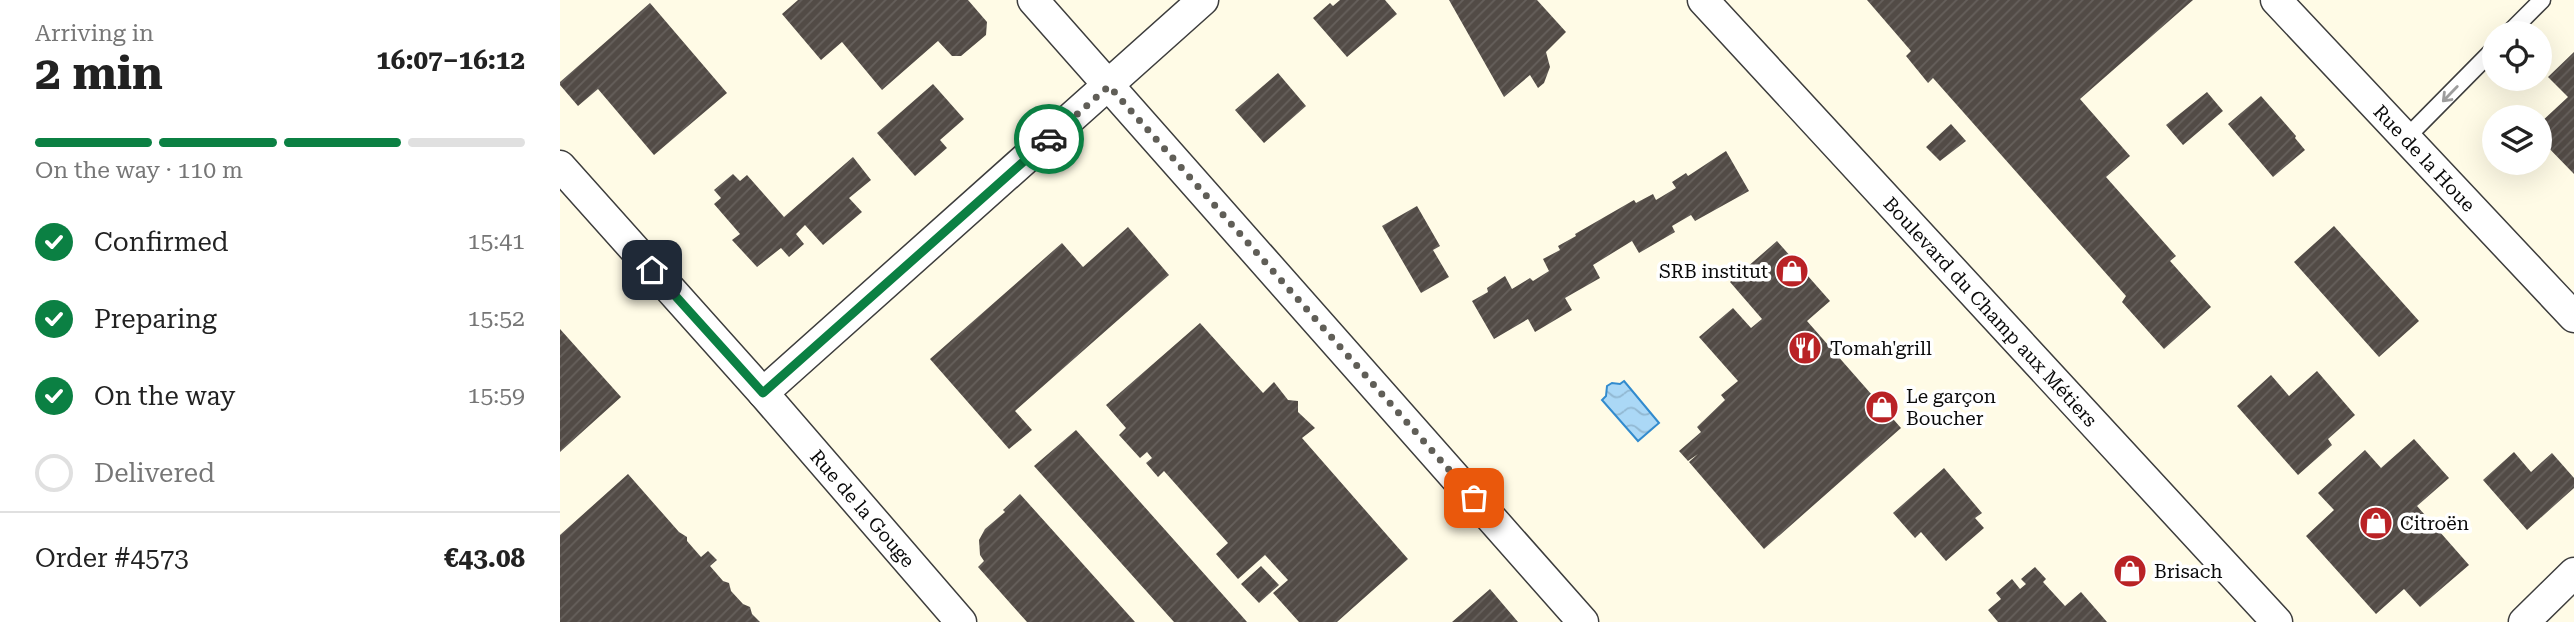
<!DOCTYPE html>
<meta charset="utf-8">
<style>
body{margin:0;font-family:"Roboto Serif",serif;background:#f2f2f2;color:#222;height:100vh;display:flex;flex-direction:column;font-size:26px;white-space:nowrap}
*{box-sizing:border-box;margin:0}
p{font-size:23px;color:#767676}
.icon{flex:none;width:38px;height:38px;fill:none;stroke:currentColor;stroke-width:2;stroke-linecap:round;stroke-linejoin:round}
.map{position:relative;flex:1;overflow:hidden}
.sheet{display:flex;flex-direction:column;background:#fff;width:560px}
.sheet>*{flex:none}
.controls{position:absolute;left:1922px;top:21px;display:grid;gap:14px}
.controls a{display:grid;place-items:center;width:70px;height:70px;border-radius:50%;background:#fff;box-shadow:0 7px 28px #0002;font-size:35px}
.pin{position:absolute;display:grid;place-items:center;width:60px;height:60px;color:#fff;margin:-30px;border-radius:14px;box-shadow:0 4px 10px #0006}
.courier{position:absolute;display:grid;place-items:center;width:70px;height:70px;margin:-35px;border:5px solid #0b8043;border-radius:50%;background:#fff;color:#222;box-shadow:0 2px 9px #0007}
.summary em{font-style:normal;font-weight:700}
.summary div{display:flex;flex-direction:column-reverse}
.summary{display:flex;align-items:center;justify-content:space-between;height:119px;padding:0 35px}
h1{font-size:46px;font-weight:700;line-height:52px}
.bar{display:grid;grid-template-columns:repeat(4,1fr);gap:10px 7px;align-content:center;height:84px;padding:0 35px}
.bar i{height:9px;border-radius:5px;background:#e0e0e0}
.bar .on{background:#0b8043}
.bar p{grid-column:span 4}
.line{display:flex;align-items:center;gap:18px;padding:0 35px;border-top:2px solid #e0e0e0}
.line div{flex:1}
ol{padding:0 35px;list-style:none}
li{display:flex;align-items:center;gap:21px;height:77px}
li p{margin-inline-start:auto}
li .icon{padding:7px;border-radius:50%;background:#0b8043;color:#fff;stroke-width:4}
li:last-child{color:#767676}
li i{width:38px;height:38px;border:4px solid #e0e0e0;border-radius:50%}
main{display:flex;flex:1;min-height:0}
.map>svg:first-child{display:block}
</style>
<main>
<section class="sheet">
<div class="summary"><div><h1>2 min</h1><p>Arriving in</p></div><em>16:07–16:12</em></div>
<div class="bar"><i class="on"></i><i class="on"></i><i class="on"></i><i></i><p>On the way · 110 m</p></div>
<ol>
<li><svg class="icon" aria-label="check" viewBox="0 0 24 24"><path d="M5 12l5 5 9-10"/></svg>Confirmed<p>15:41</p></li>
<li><svg class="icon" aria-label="check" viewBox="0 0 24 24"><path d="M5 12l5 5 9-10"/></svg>Preparing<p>15:52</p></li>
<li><svg class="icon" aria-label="check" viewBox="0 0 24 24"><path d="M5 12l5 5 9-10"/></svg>On the way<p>15:59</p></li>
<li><i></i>Delivered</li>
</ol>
<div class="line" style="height:91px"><div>Order #4573</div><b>€43.08</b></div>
</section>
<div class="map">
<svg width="2014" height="622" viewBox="0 0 2014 622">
<defs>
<pattern id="water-waves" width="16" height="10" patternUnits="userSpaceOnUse" patternTransform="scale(1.75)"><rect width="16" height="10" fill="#abd8f6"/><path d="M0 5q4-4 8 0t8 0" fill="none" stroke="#92b8d2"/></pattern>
<pattern id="building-hatch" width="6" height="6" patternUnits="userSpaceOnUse" patternTransform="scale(1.75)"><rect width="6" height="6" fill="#524b46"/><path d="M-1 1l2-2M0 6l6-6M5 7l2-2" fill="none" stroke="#66605c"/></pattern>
</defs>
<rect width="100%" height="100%" fill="#fffbe6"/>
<path fill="url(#water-waves)" stroke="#328bce" stroke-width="2" d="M1064,381L1099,423L1078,441L1042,400L1046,396L1047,386L1052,383L1060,384Z"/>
<path fill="url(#building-hatch)" d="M238,0H408L427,22L426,35L401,56H392L378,41L322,90L282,42L261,60L222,14Z
M780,0H825L837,14L787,57L753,18L770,3L773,6Z
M889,0H977L1006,32L986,52L990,67L984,83L978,88L970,75L944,97Z
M1307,0H1633L1520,99L1570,156L1546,177L1616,256L1610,261L1651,307L1604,349L1562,302L1566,296L1373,78L1368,83L1346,56L1351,51Z
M90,3L167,93L94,155L38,89L18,106L0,85V82Z
M2014,52V174L1979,138V124L2008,97L1988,77Z
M718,73L746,106L704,143L675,110Z
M373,84L404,119L380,140L387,148L355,176L317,133Z
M1647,92L1663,111L1623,145L1606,125Z
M1701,96L1736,136L1735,138L1745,150L1713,177L1668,124Z
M1391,124L1406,141L1380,161L1366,147Z
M1166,151L1189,191L1135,221L1131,215L1112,226L1115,232L1079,253L1072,241L1033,265L1040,278L1005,298L1012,310L975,332L968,319L934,339L912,301L928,292L927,288L945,276L952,289L970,278L973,281L989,271L983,259L1000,250L998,246L1016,236L1015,234L1074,200L1076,203L1093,194L1096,200L1116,188L1112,182L1126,173L1128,176Z
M293,157L311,180L289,198L302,212L263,245L245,225L236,234L244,244L229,257L221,248L197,267L172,240L180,234L154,204L161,198L154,190L173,174L180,181L187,175L224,217Z
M857,206L880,246L873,250L889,277L861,293L822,226Z
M1774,226L1859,321L1819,357L1734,262Z
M568,227L609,275L455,411L472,430L449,449L370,359L502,243L523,267Z
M1217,241L1270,301L1247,321L1341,428L1204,549L1129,462L1138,454L1128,461L1119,451L1141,432L1137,427L1165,400L1161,395L1178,381L1139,337L1173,308L1191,328L1202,319L1170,282Z
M640,323L703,393L714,382L728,400L738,401V412L755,428L742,438L848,559L777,622H739L713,593L728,580L705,555L678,579L656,554L668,543L604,471L598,477L586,463L592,458L587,452L580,458L559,435L566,428L546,405Z
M0,329L61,397L0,452Z
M1757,371L1795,415L1768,439L1772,445L1738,475L1677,406L1711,375L1729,396Z
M516,430L680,614L687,622H614L474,466Z
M1854,439L1889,478L1857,506L1909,565L1860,607L1844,589L1816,614L1746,536L1774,510L1758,493L1805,450L1821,468Z
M1954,452L1971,472L1992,453L2014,478V488L1967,530L1923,480Z
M1384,468L1422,513L1415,518L1424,528L1386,561L1361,532L1355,538L1333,513Z
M68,474L119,532L127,537V541L141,557L148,551L157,560L150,566L163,581L169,583L171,591L183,604L190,607L192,614L200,622H0V535Z
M460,494L575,622H467L418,567L424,561L420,555L419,540L425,529L445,512L443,510Z
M701,566L719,585L699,603L681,584Z
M1475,567L1486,579L1483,582L1505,606L1521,592L1547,622H1438L1428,610L1441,599L1436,593L1452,579L1460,589L1466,584L1461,579Z
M930,589L958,622H892Z"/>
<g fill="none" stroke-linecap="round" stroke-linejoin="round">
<defs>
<path id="lane" d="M1949,33L1982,0
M1846,138L1934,49"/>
<g id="street">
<path d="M473,0L1023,622"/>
<path id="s1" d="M1143,0L1717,622"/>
<path id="s2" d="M1716,0L2014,317"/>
<path id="s3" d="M0,166L203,393L401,622"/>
<path d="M203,393L643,0"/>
<path d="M1964,622L2014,573"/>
</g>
</defs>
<use href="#lane" stroke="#3d3d3d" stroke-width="19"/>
<use href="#street" stroke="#3d3d3d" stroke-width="33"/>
<use href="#lane" stroke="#fff" stroke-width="16"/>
<use href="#street" stroke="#fff" stroke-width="30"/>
</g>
<defs><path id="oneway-shaft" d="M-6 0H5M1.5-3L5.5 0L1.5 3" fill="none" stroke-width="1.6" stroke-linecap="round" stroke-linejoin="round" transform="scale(1.75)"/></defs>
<use stroke="#9d9d9d" href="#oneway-shaft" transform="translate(1890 94) rotate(134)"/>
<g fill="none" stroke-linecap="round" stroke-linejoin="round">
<path stroke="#605e57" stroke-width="7" stroke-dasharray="0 12.6" d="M489,139L549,86L914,498"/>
<path stroke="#0b8043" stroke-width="9" d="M92,270L203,393L489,139"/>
</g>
<defs>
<symbol id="shop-disc" viewBox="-11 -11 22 22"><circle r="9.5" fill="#b92225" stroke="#fff"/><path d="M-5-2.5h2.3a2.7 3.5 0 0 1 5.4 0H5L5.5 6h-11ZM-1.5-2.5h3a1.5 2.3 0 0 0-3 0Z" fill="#fff"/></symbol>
<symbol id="restaurant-disc" viewBox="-11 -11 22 22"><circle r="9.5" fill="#b92225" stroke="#fff"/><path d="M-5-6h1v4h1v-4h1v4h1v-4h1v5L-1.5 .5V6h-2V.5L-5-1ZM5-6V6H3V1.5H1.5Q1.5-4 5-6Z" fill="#fff"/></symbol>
</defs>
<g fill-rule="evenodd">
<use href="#shop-disc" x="1213" y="252" width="38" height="38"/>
<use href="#restaurant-disc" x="1226" y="329" width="38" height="38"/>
<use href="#shop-disc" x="1303" y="388" width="38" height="38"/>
<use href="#shop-disc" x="1797" y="504" width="38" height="38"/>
<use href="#shop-disc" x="1551" y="552" width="38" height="38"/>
</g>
<g text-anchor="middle" stroke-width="7" stroke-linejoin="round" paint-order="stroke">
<g font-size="19" fill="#0a0a0a" stroke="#fff">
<text dy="7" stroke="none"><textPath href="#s2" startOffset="217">Rue de la Houe</textPath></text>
<text dy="7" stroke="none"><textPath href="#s1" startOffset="424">Boulevard du Champ aux Métiers</textPath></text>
<text dy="7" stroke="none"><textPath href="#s3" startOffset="457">Rue de la Gouge</textPath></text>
</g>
<g font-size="19" fill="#0a0a0a" stroke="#fff" text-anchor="start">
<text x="1208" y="278" text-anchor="end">SRB institut</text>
<text x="1270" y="355">Tomah'grill</text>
<text x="1346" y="403">Le garçon<tspan x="1346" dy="22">Boucher</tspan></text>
<text x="1840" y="530">Citroën</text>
<text x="1594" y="578">Brisach</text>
</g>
</g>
</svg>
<div class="controls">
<a><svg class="icon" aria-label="locate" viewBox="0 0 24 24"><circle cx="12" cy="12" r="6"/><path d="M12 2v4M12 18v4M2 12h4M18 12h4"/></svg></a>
<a><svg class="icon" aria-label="layers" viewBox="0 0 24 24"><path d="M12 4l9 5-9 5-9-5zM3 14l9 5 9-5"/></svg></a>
</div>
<div class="pin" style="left:914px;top:498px;background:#ea580c"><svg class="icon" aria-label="bag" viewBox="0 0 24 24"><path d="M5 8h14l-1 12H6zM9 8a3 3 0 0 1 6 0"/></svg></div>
<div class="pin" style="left:92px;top:270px;background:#1f2937"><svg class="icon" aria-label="home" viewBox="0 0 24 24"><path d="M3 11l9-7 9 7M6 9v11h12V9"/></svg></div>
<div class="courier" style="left:489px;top:139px"><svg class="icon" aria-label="car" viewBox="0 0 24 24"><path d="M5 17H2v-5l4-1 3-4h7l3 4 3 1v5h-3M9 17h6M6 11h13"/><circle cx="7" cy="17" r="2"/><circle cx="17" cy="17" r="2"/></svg></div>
</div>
</main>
